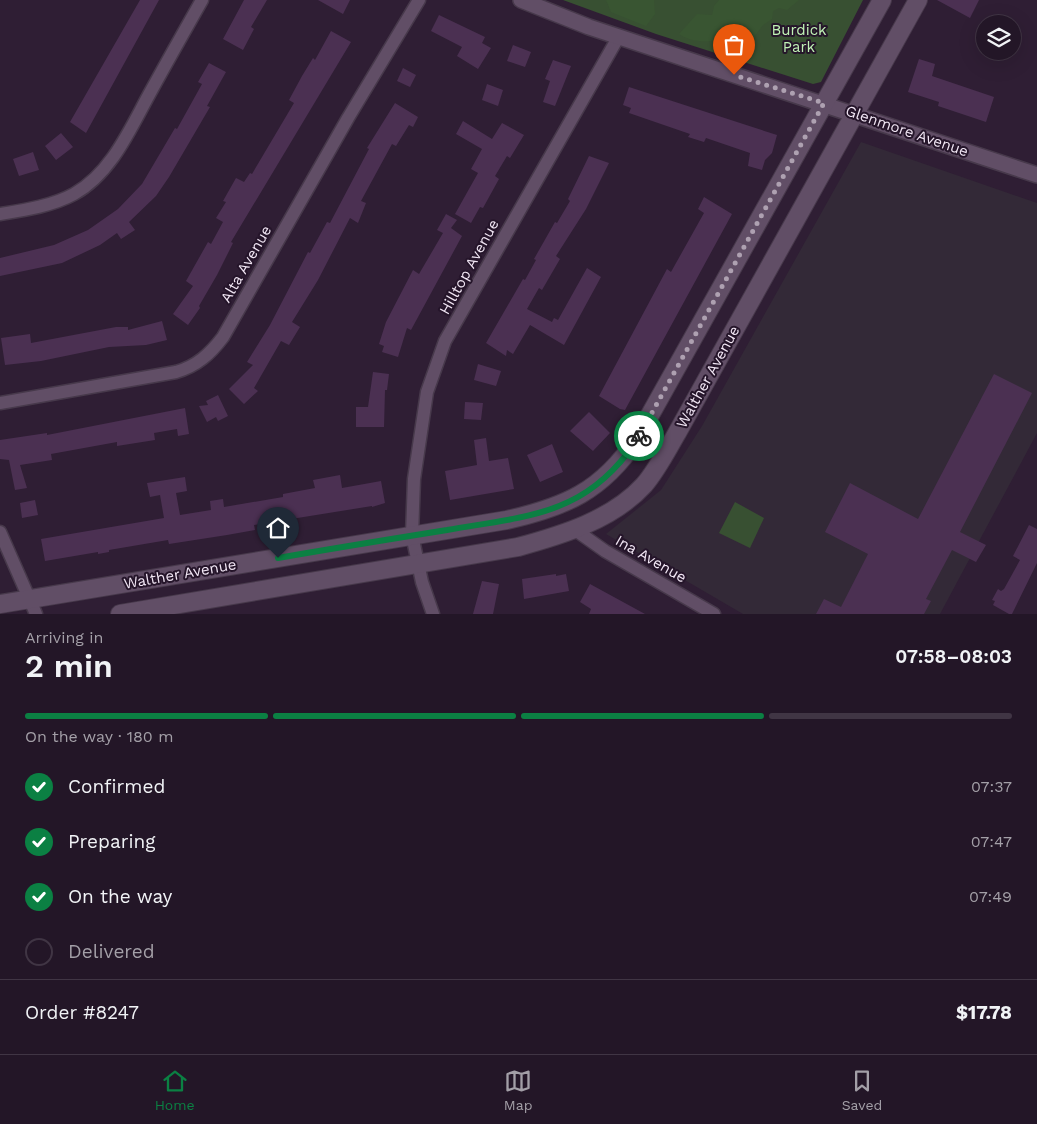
<!DOCTYPE html>
<meta charset="utf-8">
<style>
body{margin:0;font-family:"Work Sans",sans-serif;background:#2f2333;color:#f1f3f6;height:100vh;display:flex;flex-direction:column;font-size:19px;white-space:nowrap}
*{box-sizing:border-box;margin:0}
p{font-size:16px;color:#a39fa7}
.icon{flex:none;width:28px;height:28px;fill:none;stroke:currentColor;stroke-width:2;stroke-linecap:round;stroke-linejoin:round}
.map{position:relative;height:614px;overflow:hidden}
.details{display:flex;flex-direction:column;background:#231627;flex:1}
.details>*{flex:none}
.tools{position:absolute;left:976px;top:15px;display:grid;gap:10px}
.tools a{display:grid;place-items:center;width:45px;height:45px;border-radius:50%;background:#231627;box-shadow:0 5px 20px #0002,0 0 0 1px #403544;font-size:25px}
.pin{position:absolute;display:grid;place-items:center;width:42px;height:42px;color:#fff;margin:-51px -21px;border-radius:50% 50% 50% 0;rotate:-45deg;box-shadow:0 0 5px #0007}
.pin .icon{rotate:45deg}
.courier{position:absolute;display:grid;place-items:center;width:50px;height:50px;margin:-25px;border:4px solid #0b8043;border-radius:50%;background:#fff;color:#222;box-shadow:0 1px 6px #0007}
.overview em{font-style:normal;font-weight:600}
.overview div{display:flex;flex-direction:column-reverse}
.overview{display:flex;align-items:center;justify-content:space-between;height:85px;padding:0 25px}
h1{font-size:32px;font-weight:600;line-height:38px}
.bar{display:grid;grid-template-columns:repeat(4,1fr);gap:8px 5px;align-content:center;height:60px;padding:0 25px}
.bar i{height:6px;border-radius:4px;background:#403544}
.bar .selected{background:#0b8043}
.bar p{grid-column:span 4}
.line{display:flex;align-items:center;gap:12px;padding:0 25px;border-top:1px solid #403544}
.line div{flex:1}
ol{padding:0 25px;list-style:none}
li{display:flex;align-items:center;gap:15px;height:55px}
li p{margin-inline-start:auto}
li .icon{padding:5px;border-radius:50%;background:#0b8043;color:#fff;stroke-width:4}
li:last-child{color:#a39fa7}
li i{width:28px;height:28px;border:2px solid #403544;border-radius:50%}
.menu{display:flex;justify-content:space-around;align-items:center;height:70px;border-top:1px solid #403544;background:#231627;font-size:14px;color:#a39fa7}
.menu a{display:grid;justify-items:center;gap:2px}
.menu .selected{color:#0b8043}
.map>svg:first-child{display:block}
</style>
<div class="map">
<svg width="1037" height="614" viewBox="0 0 1037 614">
<rect width="100%" height="100%" fill="#2f1e34"/>
<path fill="#332937" d="M861,142L1037,203V433L940,614H743L606,534L661,490L702,426Z"/>
<path fill="#385032" d="M563,0H863L821,82L813,84L656,34Z
M735,502L764,518L750,548L719,533Z"/>
<path fill="#395532" d="M606,0H654L655,14L646,26L611,12Z
M719,0H799L787,10L779,8L773,11L772,19L763,25L754,37C727,32 706,51 679,34L697,14L712,15L714,6Z"/>
<path fill="#4b3052" d="M140,0H159L86,133L70,122Z
M244,0H267L251,27L254,29L243,50L223,39Z
M318,0H350L343,14Z
M937,0H979L970,18Z
M439,15L485,37L482,43L491,48L478,69L457,56L462,47L431,31Z
M331,31L351,42L231,242L233,243L217,275L199,306L200,308L188,325L173,314L193,286L186,281L208,242L211,244L223,222L216,218L226,202L223,201L236,178L244,182L250,173L252,174L294,103L289,100L302,76L313,58L315,60Z
M513,45L531,52L525,67L507,61Z
M919,59L935,64L932,76L994,97L986,122L938,106L939,102L908,92Z
M553,60L571,66L555,106L543,102L550,81L545,79Z
M209,63L226,72L207,106L210,107L169,177L156,196L129,222L135,230L121,239L117,233L100,245L62,263L0,276V258L54,245L88,230L118,209L142,184L175,128L177,129L202,84L198,82Z
M403,68L416,75L410,87L397,81Z
M487,84L503,90L498,106L482,100Z
M629,87L777,135L772,153L765,160L762,170L748,166L750,153L706,138L704,142L688,137L690,134L629,113L631,108L623,105Z
M395,103L418,117L413,127L409,125L396,146L392,144L361,201L366,203L358,223L350,218L318,280L292,322L300,327L289,345L281,341L254,388L258,391L244,404L229,389L253,365L247,362L270,325L308,252L310,253L327,222L330,223L369,149L367,148Z
M463,121L492,139L502,123L524,135L510,158L507,156L495,176L499,179L483,208L480,207L471,223L455,214L478,173L471,169L482,149L456,134Z
M61,133L73,147L56,160L45,146Z
M33,152L39,170L19,176L13,159Z
M589,156L609,163L586,209L556,256L560,259L542,290L539,288L527,309L552,322L554,318L558,320L587,268L601,277L564,345L530,325L513,354L507,350L506,356L486,343L523,279L525,280L536,260L534,259L555,222L557,223L570,201L568,199Z
M704,197L732,214L625,410L620,409L599,396L667,269L671,272L704,213L698,209Z
M446,214L457,220L451,228L462,236L411,330L407,328L398,357L382,352L384,346L379,344L386,322L413,270L419,274L443,233L437,230Z
M162,321L167,340L146,345L109,347L41,361L5,365L1,338L30,334L31,343L116,327H128V330Z
M478,364L501,371L496,386L474,380Z
M373,372L389,374L387,390H385L384,427H356V407H368Z
M994,374L1032,393L960,532L986,545L976,562L952,550L926,599L931,601L924,614H816L824,599L841,607L868,554L825,532L850,483L918,519Z
M218,395L228,416L218,421L216,417L207,422L199,406L208,405L206,401Z
M465,402L483,403L481,420L464,419Z
M185,408L189,434L178,436L177,429L154,433L155,440L117,446V442L51,454L52,460L20,465L27,488L15,490L9,460L0,459V440L47,433V435Z
M589,412L610,433L593,451L570,431Z
M486,438L489,461L508,458L514,489L450,500L445,471L477,465L474,440Z
M552,444L563,472L540,482L527,455Z
M340,475L342,488L381,481L385,503L372,507V506L254,525L255,530L227,535L169,544L168,540L109,550V552L98,554V552L45,561L41,539L164,518L160,495L150,497L147,483L185,477L187,491L176,493L180,515L211,510L210,501L223,499L224,507L283,497V494L315,488L313,480Z
M35,500L38,515L22,518L20,503Z
M1029,525L1037,529V563L1012,614H1009L993,605L995,601L992,600L998,589L1001,591L1004,589L1020,560L1013,556Z
M556,574V576L566,574L569,591L524,599L522,579Z
M482,581L499,584L493,614H473Z
M590,584L645,614H589L591,609L580,602Z"/>
<g fill="none" stroke-linecap="round" stroke-linejoin="round">
<defs>
<path id="minor" d="M0,214C25,210 52,206 74,194C112,173 131,127 151,91C168,60 185,30 202,0
M0,403L176,372C197,366 210,354 223,337L348,118L419,0
M574,529L605,551L714,614
M0,532L36,614
M433,614L422,582L412,535L414,479L427,392L445,341L465,306L619,36"/>
<path id="tertiary" d="M521,0L589,27L1037,175"/>
<path id="secondary" d="M0,604L507,520C565,507 602,491 636,440L882,0
M120,614L518,547C562,535 612,520 644,485C657,470 667,450 677,433L918,0"/>
</defs>
<use href="#minor" stroke="#47394b" stroke-width="15"/>
<use href="#tertiary" stroke="#47394b" stroke-width="18"/>
<use href="#secondary" stroke="#47394b" stroke-width="20"/>
<use href="#minor" stroke="#614e66" stroke-width="12"/>
<use href="#tertiary" stroke="#614e66" stroke-width="15"/>
<use href="#secondary" stroke="#614e66" stroke-width="18"/>
</g>
<g fill="none" stroke-linecap="round" stroke-linejoin="round">
<path stroke="#aea1b1" stroke-width="5" stroke-dasharray="0 9" d="M639,436L824,103L734,75"/>
<path stroke="#0b8043" stroke-width="6" d="M278,558C335,548 391,539 447,530C490,522 539,519 578,497C603,483 625,460 639,436"/>
</g>
<g text-anchor="middle" stroke-width="4" stroke-linejoin="round" paint-order="stroke">
<g font-size="15" fill="#c0f2b5" stroke="#25152a">
<text x="799" y="35">Burdick<tspan x="799" dy="17">Park</tspan></text>
</g>
<g font-size="15" fill="#f2e7f5" stroke="#25152a">
<text transform="translate(907 131) rotate(19)" y="5">Glenmore Avenue</text>
<text transform="translate(246 264) rotate(-60)" y="5">Alta Avenue</text>
<text transform="translate(469 267) rotate(-61)" y="5">Hilltop Avenue</text>
<text transform="translate(708 377) rotate(-61)" y="5">Walther Avenue</text>
<text transform="translate(651 559) rotate(30)" y="5">Ina Avenue</text>
<text transform="translate(180 574) rotate(-10)" y="5">Walther Avenue</text>
</g>
</g>
</svg>
<div class="tools">
<a><svg class="icon" aria-label="layers" viewBox="0 0 24 24"><path d="M12 4l9 5-9 5-9-5zM3 14l9 5 9-5"/></svg></a>
</div>
<div class="pin" style="left:734px;top:75px;background:#ea580c"><svg class="icon" aria-label="bag" viewBox="0 0 24 24"><path d="M5 8h14l-1 12H6zM9 8a3 3 0 0 1 6 0"/></svg></div>
<div class="pin" style="left:278px;top:558px;background:#1f2937"><svg class="icon" aria-label="home" viewBox="0 0 24 24"><path d="M3 11l9-7 9 7M6 9v11h12V9"/></svg></div>
<div class="courier" style="left:639px;top:436px"><svg class="icon" aria-label="bike" viewBox="0 0 24 24"><circle cx="6" cy="16" r="4"/><circle cx="18" cy="16" r="4"/><path d="M6 16l4-8h5l3 8M10 8l3 8H6M13 5h3"/></svg></div>
</div>
<section class="details">
<div class="overview"><div><h1>2 min</h1><p>Arriving in</p></div><em>07:58–08:03</em></div>
<div class="bar"><i class="selected"></i><i class="selected"></i><i class="selected"></i><i></i><p>On the way · 180 m</p></div>
<ol>
<li><svg class="icon" aria-label="check" viewBox="0 0 24 24"><path d="M5 12l5 5 9-10"/></svg>Confirmed<p>07:37</p></li>
<li><svg class="icon" aria-label="check" viewBox="0 0 24 24"><path d="M5 12l5 5 9-10"/></svg>Preparing<p>07:47</p></li>
<li><svg class="icon" aria-label="check" viewBox="0 0 24 24"><path d="M5 12l5 5 9-10"/></svg>On the way<p>07:49</p></li>
<li><i></i>Delivered</li>
</ol>
<div class="line" style="height:65px"><div>Order #8247</div><b>$17.78</b></div>
</section>
<nav class="menu">
<a class="selected"><svg class="icon" aria-label="home" viewBox="0 0 24 24"><path d="M3 11l9-7 9 7M6 9v11h12V9"/></svg>Home</a>
<a><svg class="icon" aria-label="map" viewBox="0 0 24 24"><path d="M3 6l6-2 6 2 6-2v14l-6 2-6-2-6 2zM9 4v14M15 6v14"/></svg>Map</a>
<a><svg class="icon" aria-label="saved" viewBox="0 0 24 24"><path d="M7 4h10v16l-5-4-5 4z"/></svg>Saved</a>
</nav>
